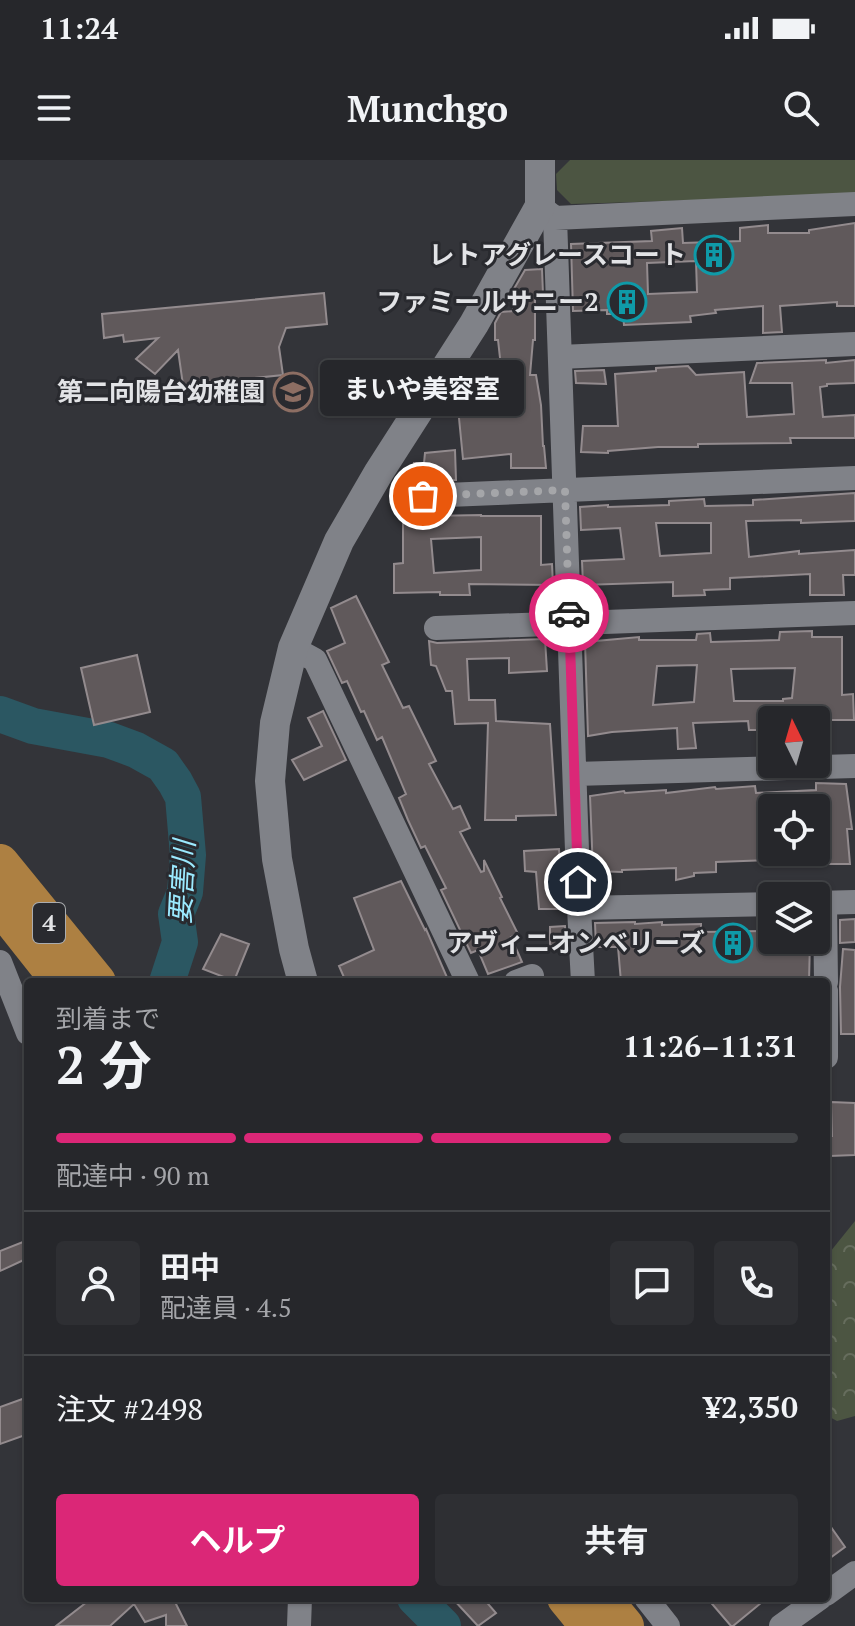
<!DOCTYPE html>
<html lang="ja">
<meta charset="utf-8">
<style>
body{margin:0;font-family:"PT Serif","Noto Sans JP",serif;background:#2e2f33;color:#f1f3f6;height:100vh;display:flex;flex-direction:column;font-size:30px;white-space:nowrap}
*{box-sizing:border-box;margin:0}
p{font-size:26px;color:#a4a5a9}
.icon{flex:none;width:44px;height:44px;fill:none;stroke:currentColor;stroke-width:2;stroke-linecap:round;stroke-linejoin:round}
.map{position:relative;flex:1;overflow:hidden}
.side{position:absolute;left:24px;top:818px;width:806px;height:624px;display:flex;flex-direction:column;background:#26272b;border-radius:8px;box-shadow:0 2px 6px #0004,0 0 0 2px #424447}
.side>*{flex:none}
.needle{width:52px;rotate:355deg}
.buttons{position:absolute;left:758px;top:546px;display:grid;gap:16px}
.buttons a{display:grid;place-items:center;width:72px;height:72px;border-radius:8px;background:#26272b;box-shadow:0 2px 6px #0004,0 0 0 2px #424447;font-size:40px}
.pin{position:absolute;display:grid;place-items:center;width:68px;height:68px;color:#fff;margin:-34px;border:4px solid #fff;border-radius:50%;box-shadow:0 2px 8px #0007}
.courier{position:absolute;display:grid;place-items:center;width:80px;height:80px;margin:-40px;border:6px solid #db2777;border-radius:50%;background:#fff;color:#222;box-shadow:0 2px 10px #0007}
.bubble{position:absolute;height:56px;border-radius:8px;background:#26272b;box-shadow:0 2px 6px #0004,0 0 0 2px #424447;font-size:26px;font-weight:700;line-height:56px;text-align:center}
.headline em{font-style:normal;font-weight:700}
.headline div{display:flex;flex-direction:column-reverse}
.headline{display:flex;align-items:center;justify-content:space-between;height:136px;padding:0 32px}
h1{font-size:52px;font-weight:700;line-height:60px}
.bar{display:grid;grid-template-columns:repeat(4,1fr);gap:12px 8px;align-content:center;height:96px;padding:0 32px}
.bar i{height:10px;border-radius:6px;background:#424447}
.bar .active{background:#db2777}
.bar p{grid-column:span 4}
.line{display:flex;align-items:center;gap:20px;padding:0 32px;border-top:2px solid #424447}
.line div{flex:1}
.round{display:grid;place-items:center;flex:none;width:84px;height:84px;border-radius:8px;background:#2e2f33}
.cta{display:flex;gap:16px;margin-top:auto;padding:16px 32px}
.cta a{flex:1;height:92px;border-radius:8px;background:#db2777;color:#fff;font-size:32px;font-weight:700;line-height:92px;text-align:center}
.cta a+a{background:#2e2f33;color:#f1f3f6}
.status{display:flex;justify-content:space-between;align-items:center;height:56px;padding:0 40px;background:#26272b;direction:ltr}
.status svg{height:22px;fill:currentColor}
header{display:flex;justify-content:space-between;align-items:center;height:104px;padding:0 32px;background:#26272b;font-size:36px;font-weight:700}
.map>svg:first-child{display:block}
</style>
<div class="status"><b>11:24</b><svg viewBox="0 0 49 12"><path d="M0 12V9h3v3zM5 12V6h3v6zM10 12V3h3v9zM15 12V0h3v12zM26 1h20v11H26zM47 4h2v5h-2z"/></svg></div>
<header><svg class="icon" aria-label="menu" viewBox="0 0 24 24"><path d="M4 6h16M4 12h16M4 18h16"/></svg>Munchgo<svg class="icon" aria-label="search" viewBox="0 0 24 24"><circle cx="10" cy="10" r="6"/><path d="M15 15l6 6"/></svg></header>
<div class="map">
<svg width="855" height="1466" viewBox="0 0 855 1466">
<defs>
<pattern id="forest-crowns" width="20" height="18" patternUnits="userSpaceOnUse" patternTransform="scale(2)"><rect width="20" height="18" fill="#4c5542"/><path d="M2 6a3 3 0 1 1 6 0M12 15a3 3 0 1 1 6 0" fill="none" stroke="#666d5d"/></pattern>
</defs>
<rect width="100%" height="100%" fill="#333439"/>
<path fill="url(#forest-crowns)" d="M855,1061V1256L837,1261L826,1255V1097Z"/>
<path fill="#4c5542" d="M570,0H855V35L571,44L557,30L556,14Z"/>
<g fill="none" stroke-linecap="round" stroke-linejoin="round">
<path stroke="#2b5762" stroke-width="36" d="M0,554L33,566L109,580L136,590L163,605L175,622L183,637L188,695L185,732L176,754L180,782L167,822
M415,1438L443,1466"/>
</g>
<path fill="#60595b" stroke="#938b8e" stroke-width="2" fill-rule="evenodd" d="M855,63V146H837V142L780,146L782,172L763,173V146L715,150L716,153L690,156L691,162L624,165L623,154H607V150L573,151L571,84L652,81L651,71L682,68L683,83L740,81V68L768,65V73H809V70ZM696,101L697,132L648,134L647,103Z
M542,109L543,134H535V180H533L530,215H536L541,245L543,286H544L546,308H511V294L463,299L458,248L456,249L455,238L462,220L502,216L498,180H495V163L501,152L514,151L511,134L525,110Z
M324,133L327,164L286,168L279,187L283,215L183,225L178,190L155,214L136,199L158,178L124,182L123,175L104,178L102,154Z
M826,200V203L855,200V223L827,224V226L820,227L823,257L855,255V278H790L791,283L698,284V287H658L608,291V293L581,292L583,266H618L615,214L656,211V208L688,206L696,215L744,212L747,257L794,254L792,223H750L757,203Z
M604,210L606,224L576,223L575,211Z
M455,290L456,320L422,321L414,324V303H424L425,293Z
M855,333V361L801,363V360L746,361L749,397L799,391V394L855,390V415H843L844,435H810V414L730,418V429L704,430L705,435L673,436V422L583,425L582,401L624,399L620,368L581,370L580,347L608,345V347L669,345V341L704,339L705,346L753,345V340ZM656,363H711V393L660,396Z
M414,347L417,350L429,351V356L481,355V356H541V405L552,404L553,425L469,424L470,435H440V432L394,433V404L403,403V352H414ZM481,377V410L434,413L431,379Z
M356,436L389,502L382,505L403,548L409,546L436,601L429,604L453,649L460,646L470,668L460,672L481,712L484,711V700L502,737L500,738L518,774L511,777L522,802L488,814L478,790L471,793L441,730L446,728L425,686L421,688L408,660L399,638L406,634L382,577L377,580L364,551L361,552L347,521L342,523L327,491L345,483L331,448Z
M812,471V477H842V535L853,534L854,560H771L772,570H749L748,561L693,563L696,588L678,589L677,568L612,572L588,576L585,482L639,477V480H696L697,474L710,473L711,482L779,480L780,472ZM697,505L694,542L653,545L657,506ZM795,508L792,538L783,539V541H734L731,509Z
M545,479L547,511L509,513V498L467,499L469,540H495L496,561L550,564L556,655L516,656V660H485L488,563L455,564L452,531H446L436,506L431,505L429,481L437,483Z
M137,495L150,552L94,565L81,508Z
M323,551L346,600L304,620L292,600L322,586L308,558Z
M816,623L846,624L852,669H847L850,704H817V648H772V700L716,702V712L694,713V716L676,720V708L622,710V712L593,711L590,636L624,631L625,633L666,630V633L715,627L716,629L755,626L756,633L816,630Z
M559,689L563,749H539L536,712L525,711L524,691Z
M401,721L425,770L426,769L449,822H346L339,806L374,790L354,738Z
M855,759V782L840,783V760Z
M635,762V764L662,762V765L701,764V772L772,771V780H810L809,822H621L618,787H596L595,763Z
M565,766L566,784L550,785V767Z
M221,774L249,784L234,821L203,809Z
M843,789L855,790V874H841L840,827Z
M831,942L855,943V995L830,996V976H832Z
M28,1080V1098L0,1111V1091Z
M28,1237V1274L0,1284V1247Z
M826,1360L845,1387L826,1401Z
M92,1438H173L187,1466H166V1455L145,1462L134,1444L110,1466H56Z
M452,1438H483L496,1453L478,1466Z
M707,1438H767L733,1466H731Z"/>
<g fill="none" stroke-linecap="round" stroke-linejoin="round">
<path stroke="#808288" stroke-width="24" d="M540,46L555,58L579,748L583,822
M555,58L855,44
M560,197L855,184
M423,336L855,318
M436,468L855,453
M293,488L315,500L468,822
M575,614L855,606
M816,743L855,742
M825,743L826,822
M579,748L772,744
M0,802L28,873
M516,822L532,816
M826,831V897
M826,1434L855,1413
M646,1438L668,1466
M299,1466L300,1438
M781,1466L820,1438"/>
<path stroke="#808288" stroke-width="30" d="M303,822L294,789L277,699L270,621L275,563L293,488L339,381L379,312L474,164L540,46V0"/>
<path stroke="#ad8042" stroke-width="38" d="M0,703L97,822
M0,745L61,822
M566,1438L589,1466
M602,1438L625,1466"/>
</g>
<g fill="none" stroke-linecap="round" stroke-linejoin="round">
<path stroke="#a5a6a9" stroke-width="8" stroke-dasharray="0 14.4" d="M423,336L565,330L569,453"/>
<path stroke="#db2777" stroke-width="10" d="M569,453L578,722"/>
</g>
<defs>
<symbol id="building-ring" viewBox="-11 -11 22 22"><circle r="9.5" fill="#292a2f" stroke="#0f9aa8" stroke-width="1.5"/><path d="M-4-6H4V6H1V3H-1V6H-4ZM-2.5-4.3h1.7v1.8h-1.7ZM.8-4.3h1.7v1.8H.8ZM-2.5-1h1.7V.8h-1.7ZM.8-1h1.7V.8H.8Z" fill="#0f9aa8"/></symbol>
<symbol id="school-ring" viewBox="-11 -11 22 22"><circle r="9.5" fill="#292a2f" stroke="#8d6e63" stroke-width="1.5"/><path d="M0-5L7-2L0 1L-7-2ZM-4 1L0 2.5L4 1V4Q0 6-4 4Z" fill="#8d6e63"/></symbol>
</defs>
<g fill-rule="evenodd">
<use href="#building-ring" x="692" y="73" width="44" height="44"/>
<use href="#building-ring" x="605" y="120" width="44" height="44"/>
<use href="#school-ring" x="271" y="210" width="44" height="44"/>
<use href="#building-ring" x="711" y="761" width="44" height="44"/>
</g>
<g text-anchor="middle" stroke-width="6" stroke-linejoin="round" paint-order="stroke">
<rect fill="#292a2f" stroke="#aaacaf" stroke-width="2" x="33" y="743" width="32" height="40" rx="6"/>
<g font-size="24" font-weight="bold" fill="#e2e3e6">
<text x="49" y="771">4</text>
</g>
<g font-size="26" font-weight="bold" fill="#e2e3e6" stroke="#292a2f" text-anchor="end">
<text x="686" y="104">レトアグレースコート</text>
<text x="599" y="151">ファミールサニー2</text>
<text x="265" y="241">第二向陽台幼稚園</text>
<text x="705" y="792">アヴィニオンベリーズ</text>
</g>
<g font-size="28" font-style="italic" fill="#9beaff" stroke="#292a2f">
<text transform="translate(182 722) rotate(-87)" y="10">要害川</text>
</g>
</g>
</svg>
<div class="buttons">
<a><svg class="needle" viewBox="-14 -14 28 28"><path d="M0-13l5 13h-10z" fill="#e53935"/><path d="M0 13l5-13h-10z" fill="#a4a5a9"/></svg></a>
<a><svg class="icon" aria-label="locate" viewBox="0 0 24 24"><circle cx="12" cy="12" r="6"/><path d="M12 2v4M12 18v4M2 12h4M18 12h4"/></svg></a>
<a><svg class="icon" aria-label="layers" viewBox="0 0 24 24"><path d="M12 4l9 5-9 5-9-5zM3 14l9 5 9-5"/></svg></a>
</div>
<div class="pin" style="left:423px;top:336px;background:#ea580c"><svg class="icon" aria-label="bag" viewBox="0 0 24 24"><path d="M5 8h14l-1 12H6zM9 8a3 3 0 0 1 6 0"/></svg></div>
<div class="pin" style="left:578px;top:722px;background:#1f2937"><svg class="icon" aria-label="home" viewBox="0 0 24 24"><path d="M3 11l9-7 9 7M6 9v11h12V9"/></svg></div>
<div class="courier" style="left:569px;top:453px"><svg class="icon" aria-label="car" viewBox="0 0 24 24"><path d="M5 17H2v-5l4-1 3-4h7l3 4 3 1v5h-3M9 17h6M6 11h13"/><circle cx="7" cy="17" r="2"/><circle cx="17" cy="17" r="2"/></svg></div>
<div class="bubble" style="left:320px;top:200px;width:204px">まいや美容室</div>
<section class="side">
<div class="headline"><div><h1>2 分</h1><p>到着まで</p></div><em>11:26–11:31</em></div>
<div class="bar"><i class="active"></i><i class="active"></i><i class="active"></i><i></i><p>配達中 · 90 m</p></div>
<div class="line" style="height:144px"><a class="round"><svg class="icon" aria-label="person" viewBox="0 0 24 24"><circle cx="12" cy="8" r="4"/><path d="M4 21q1-7 8-7t8 7"/></svg></a><div><b>田中</b><p>配達員 · 4.5</p></div><a class="round"><svg class="icon" aria-label="chat" viewBox="0 0 24 24"><path d="M4 5h16v11H9l-5 4z"/></svg></a><a class="round"><svg class="icon" aria-label="phone" viewBox="0 0 24 24"><path d="M5 4h4l2 5-3 2q2 4 5 5l2-3 5 2v4C11 20 4 13 5 4z"/></svg></a></div>
<div class="line" style="height:104px"><div>注文 #2498</div><b>¥2,350</b></div>
<div class="cta"><a>ヘルプ</a><a>共有</a></div>
</section>
</div>
